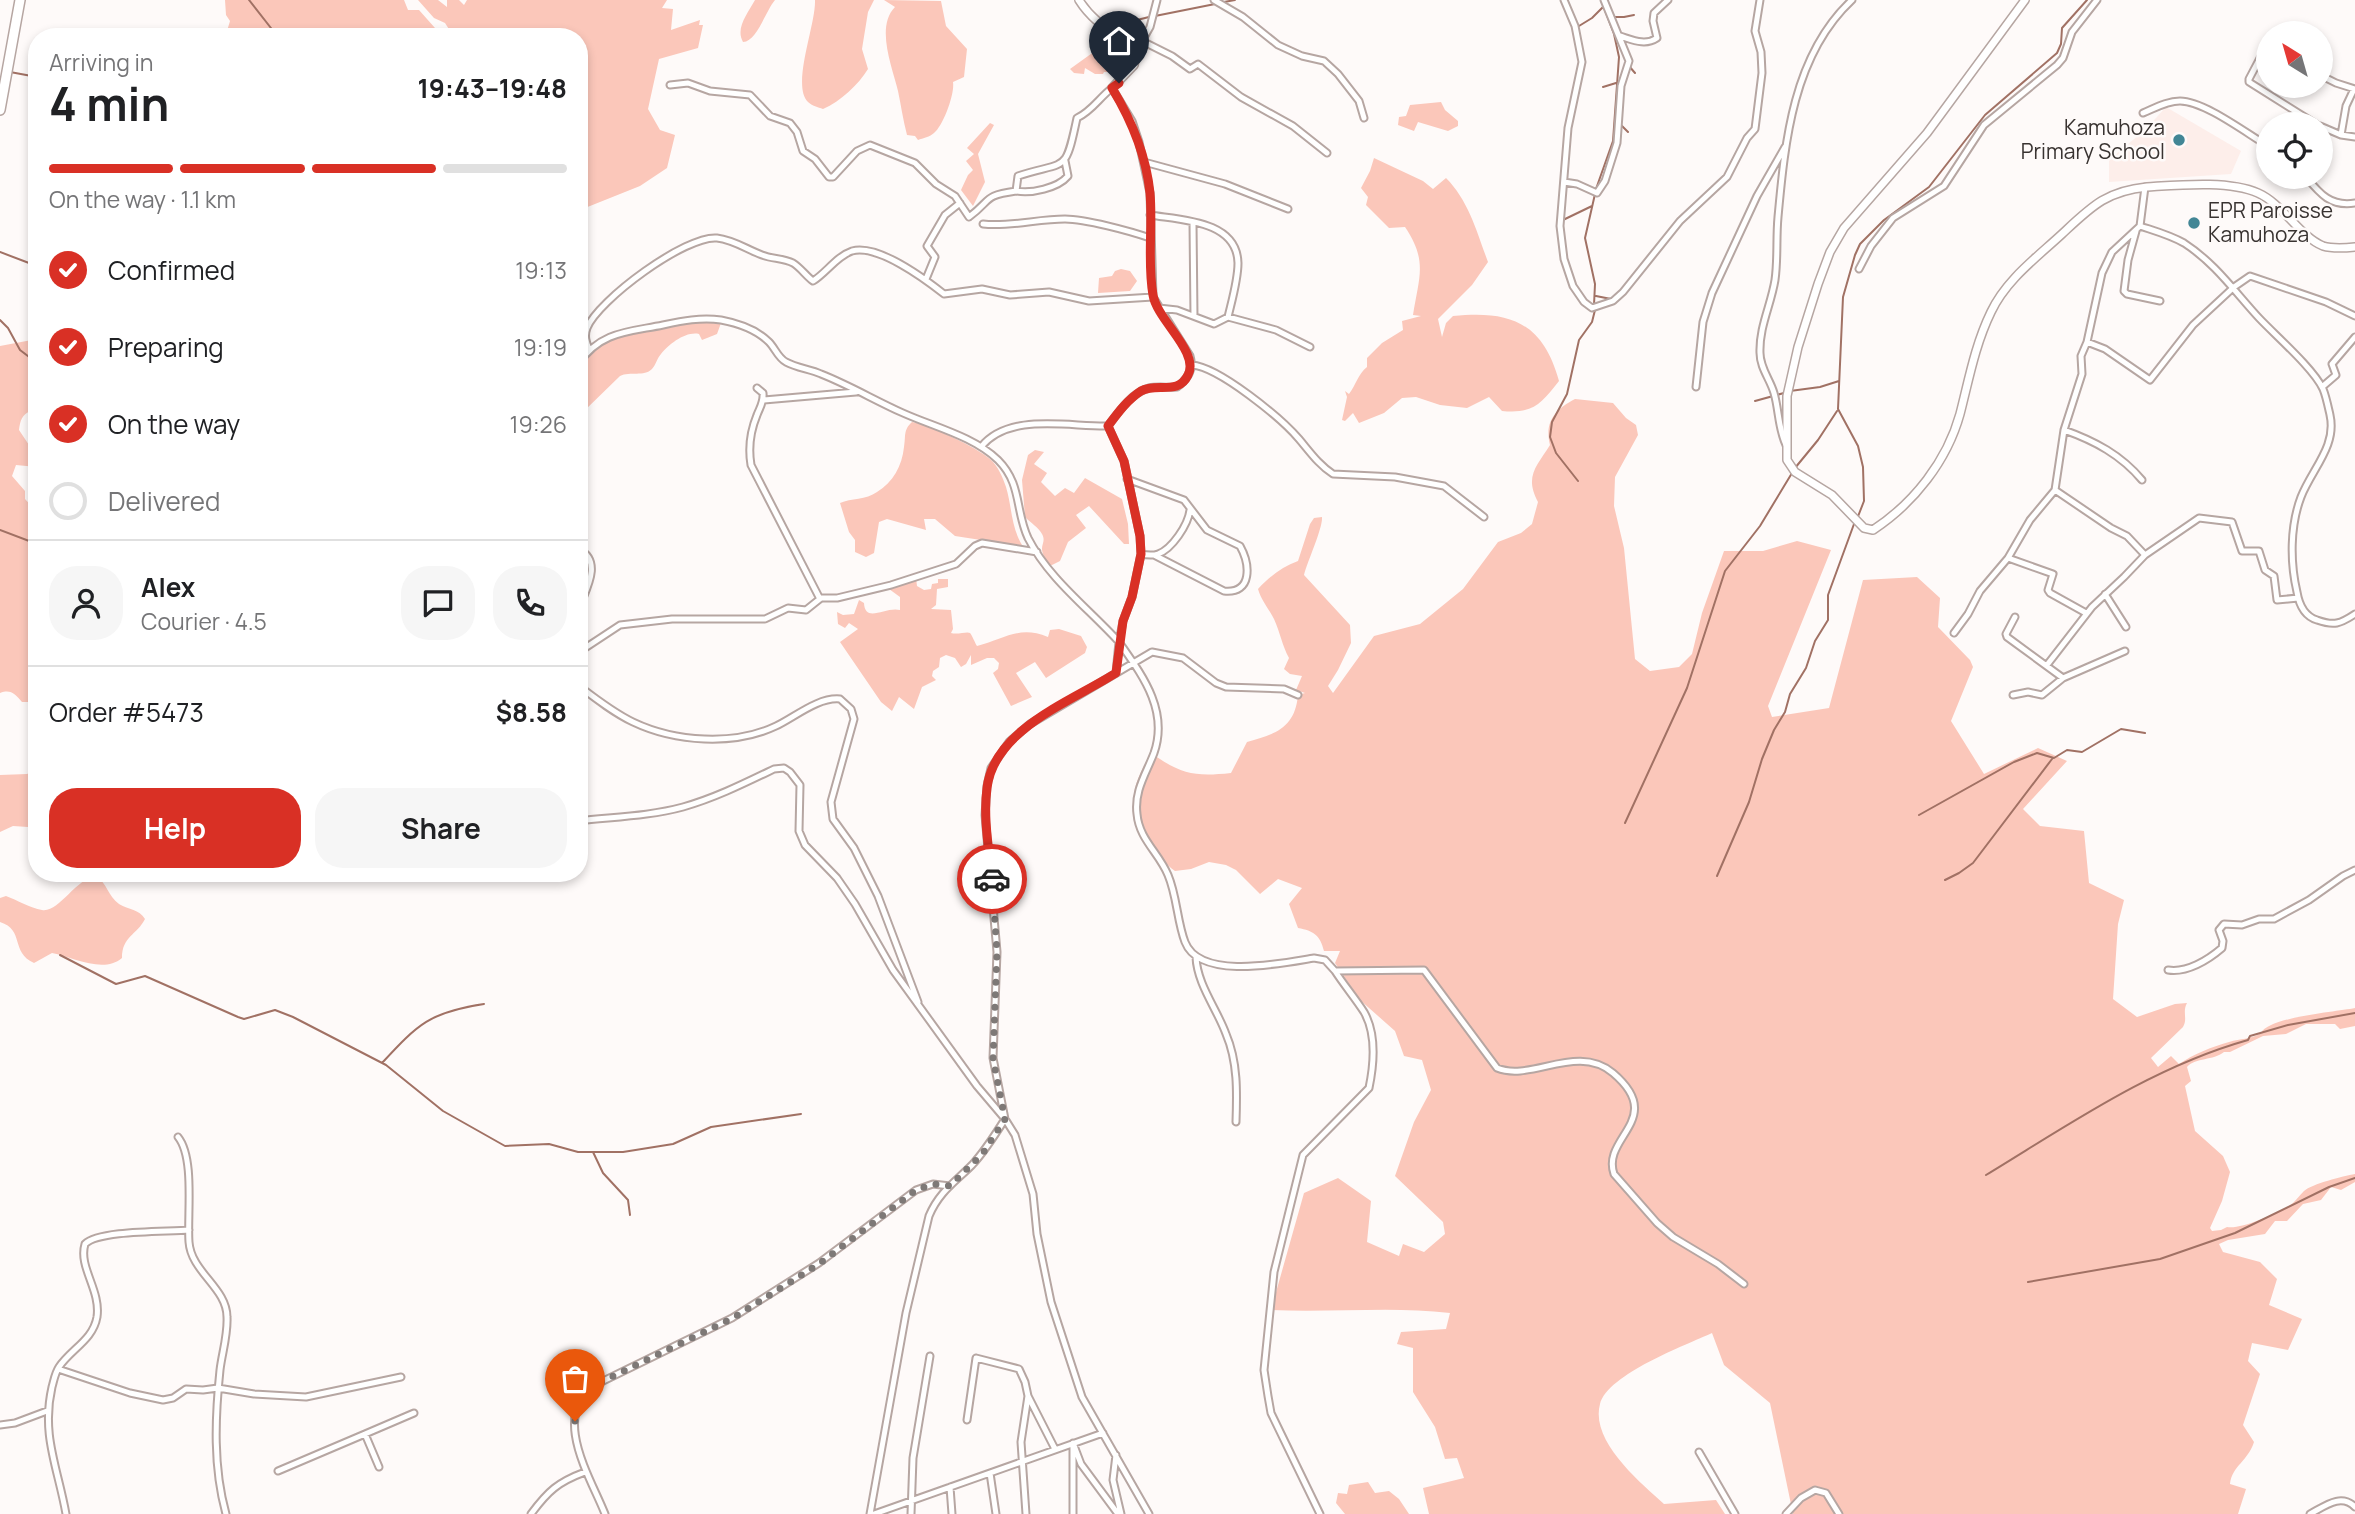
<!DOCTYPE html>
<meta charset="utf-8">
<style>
body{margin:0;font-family:Manrope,sans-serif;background:#f6f6f6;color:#202124;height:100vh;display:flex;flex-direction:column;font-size:26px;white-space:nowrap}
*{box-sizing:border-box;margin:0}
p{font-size:23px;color:#757577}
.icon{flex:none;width:38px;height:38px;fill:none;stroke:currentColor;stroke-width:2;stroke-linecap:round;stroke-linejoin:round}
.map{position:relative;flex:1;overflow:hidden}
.side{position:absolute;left:28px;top:28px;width:560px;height:854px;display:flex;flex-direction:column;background:#fff;border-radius:28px;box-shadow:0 4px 10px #0003}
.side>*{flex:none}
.needle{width:46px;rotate:323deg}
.fabs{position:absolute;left:2256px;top:21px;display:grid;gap:14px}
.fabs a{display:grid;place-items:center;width:77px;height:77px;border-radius:50%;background:#fff;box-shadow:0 4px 10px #0003;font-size:35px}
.pin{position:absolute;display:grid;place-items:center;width:60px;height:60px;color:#fff;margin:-72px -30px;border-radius:50% 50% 50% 0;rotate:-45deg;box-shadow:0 0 7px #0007}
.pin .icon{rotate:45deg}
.courier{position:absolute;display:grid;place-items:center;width:70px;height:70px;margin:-35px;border:5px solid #d93025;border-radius:50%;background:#fff;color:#222;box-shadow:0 2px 9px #0007}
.overview em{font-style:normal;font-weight:700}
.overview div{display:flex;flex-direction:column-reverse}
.overview{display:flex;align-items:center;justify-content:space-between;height:119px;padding:0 21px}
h1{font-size:46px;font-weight:700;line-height:52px}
.bar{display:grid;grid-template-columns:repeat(4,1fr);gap:10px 7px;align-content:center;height:84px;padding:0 21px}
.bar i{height:9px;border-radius:5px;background:#e0e0e0}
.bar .selected{background:#d93025}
.bar p{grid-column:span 4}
.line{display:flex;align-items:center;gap:18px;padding:0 21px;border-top:2px solid #e0e0e0}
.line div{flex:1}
.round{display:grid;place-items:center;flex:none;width:74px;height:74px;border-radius:28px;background:#f6f6f6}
ol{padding:0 21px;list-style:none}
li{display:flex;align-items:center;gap:21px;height:77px}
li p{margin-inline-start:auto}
li .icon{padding:7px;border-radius:50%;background:#d93025;color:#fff;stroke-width:4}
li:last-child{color:#757577}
li i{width:38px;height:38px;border:4px solid #e0e0e0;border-radius:50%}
.button{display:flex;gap:14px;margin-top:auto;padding:14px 21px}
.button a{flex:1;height:80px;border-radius:28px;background:#d93025;color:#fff;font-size:28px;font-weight:700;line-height:80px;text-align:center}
.button a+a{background:#f6f6f6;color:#202124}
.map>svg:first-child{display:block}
</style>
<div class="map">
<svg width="2355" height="1514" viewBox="0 0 2355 1514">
<rect width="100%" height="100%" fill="#fefaf9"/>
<path fill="#fdeeea" d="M2166,107L2241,151L2231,174L2109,182V160L2146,129Z"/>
<path fill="#fbc7ba" d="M225,0H404L408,10H419L443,37H219L227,31L230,21L226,15Z
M418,0H438L447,7V0H459L464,5L467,0H667L662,8L673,9L671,30L700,20L699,25H703L698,48L659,59L648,109L660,130L675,135L667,168L640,186L585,208L579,216V37H454L445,23L434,18Z
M755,0H775C765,12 757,41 743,42C735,28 748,13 755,0Z
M815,0H874L868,12L862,49L868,69C858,85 841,101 823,109C818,107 812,106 808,102C791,85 816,25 815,0Z
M884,0L941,1L946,26L967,49L964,77L953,82C955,94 943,126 934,133C930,137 923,138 918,140L915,136L907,135C903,120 901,105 898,91C893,69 875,27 895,7Z
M1106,49L1120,62L1115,63V67L1107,72H1104L1103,74H1095L1085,68L1084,74L1074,73L1070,69L1095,51L1097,53Z
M1441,102L1445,110L1458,121V126L1448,131L1418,122L1414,131L1398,125L1399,117L1406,116L1410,105Z
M990,123L994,125L978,154L985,182L973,206L961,190L968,175L973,170L966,161L974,154L967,148Z
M1374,158L1423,181L1433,189L1446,178C1469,201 1477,233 1488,262L1472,285L1438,319L1442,337L1446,323L1453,316C1511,310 1543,323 1559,381C1541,404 1533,414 1502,411L1489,397L1467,408L1440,405L1416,397L1402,398L1384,413L1359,423L1353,413L1345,421L1342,420L1347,397L1345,391L1349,394C1356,385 1358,374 1367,367V358L1382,343L1403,330L1402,321L1421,316L1413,315C1419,277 1428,261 1405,227L1389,228L1366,205L1368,197L1361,188L1370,171Z
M1121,269L1130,271L1137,281L1130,291L1098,293L1099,278L1112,276L1115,271Z
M709,321L721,323L717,334L702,340L699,334C686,331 669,344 661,354C657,358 656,365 652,369C644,377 630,371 620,376L582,413H579V369L590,354L600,346L612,338L627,334L684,323Z
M37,339V422L36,415L31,411C22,414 20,421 19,430L29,445L37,450V467L16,465L12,476L25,491V499L37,512V554L31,556L30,570L37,574V702H22C15,694 11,689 0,693V346Z
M1575,399L1613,403L1626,418L1636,425L1638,435L1615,477L1614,506L1624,548L1635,659L1650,671L1679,667L1692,654L1702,613L1724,551H1763L1797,541L1831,550L1768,706L1772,717L1829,708L1863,580L1917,577L1940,598L1938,627L1970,660L1973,667L1951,721L1984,774L2038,748L2067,761L2023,809L2040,826L2084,831L2089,883L2124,900L2118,924L2113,999L2137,1017L2175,1004L2187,1003C2182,1012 2188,1019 2183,1027L2151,1058L2158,1067L2171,1056L2179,1064C2194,1054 2211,1047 2229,1042C2241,1038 2250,1040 2261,1033C2269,1017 2335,1012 2355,1008V1026L2340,1029L2335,1024H2306L2286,1034L2263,1036L2230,1052H2224C2213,1061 2196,1057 2187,1067L2191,1081L2185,1086L2195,1131L2223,1156L2230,1172L2222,1201L2210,1228L2212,1231L2221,1230L2227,1227C2241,1230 2281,1212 2293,1203C2297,1199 2300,1195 2304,1191C2312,1184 2343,1176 2355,1174V1182L2341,1190L2331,1187L2321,1200L2303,1204L2287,1221H2275L2265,1234L2228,1240L2219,1244L2223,1252L2260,1262L2277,1279L2269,1305L2302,1319L2288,1350L2252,1343L2248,1361L2260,1374L2243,1425L2254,1442C2248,1461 2232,1466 2230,1484L2246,1489L2238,1514H1793L1770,1403L1724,1365L1712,1333C1686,1345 1608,1374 1600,1404C1590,1441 1640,1482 1664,1504L1716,1500L1725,1514H1429L1423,1488L1464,1478L1457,1458L1445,1459L1435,1427L1413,1392V1348L1397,1344L1401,1332L1446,1329L1450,1313C1391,1306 1331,1313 1271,1310L1304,1193L1338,1178L1371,1201L1367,1242L1399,1256L1403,1244L1424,1252L1445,1234L1443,1222L1395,1176L1414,1122L1431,1090L1422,1060L1404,1056L1395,1031L1360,1000L1335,963L1340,951H1324C1320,935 1314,931 1298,928L1289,904L1302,888L1278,879L1260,894L1236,870L1226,865L1209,862L1191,869L1175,871C1155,857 1132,820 1134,794C1136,779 1144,766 1151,753C1181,774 1194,777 1231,773L1247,742C1277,734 1295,727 1298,695L1305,693L1296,690L1302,676L1290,674L1284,669L1289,658C1282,645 1280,632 1274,619C1269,609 1261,600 1258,589C1270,576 1282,567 1298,561L1310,524L1314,518L1322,517C1323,528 1308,560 1304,575L1350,625L1351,643L1338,670L1328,686L1333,693L1374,636L1420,624L1463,589L1498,542L1521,533L1532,524L1538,502C1524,476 1537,466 1550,445C1544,421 1556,409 1575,399Z
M912,422C930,425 976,447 990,459C998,466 1003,478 1006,487C1012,507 1011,527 1022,545L1020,546L955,536L935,519H924L926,530L887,519L879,522L874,553L866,557L855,552V540L849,532L840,503C851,498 866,500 877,492C893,482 902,466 904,447C906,436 903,430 912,422Z
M1035,450L1044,452L1034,464L1047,473L1041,482L1055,496L1065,488L1074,493L1085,478L1122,499L1128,524L1129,544H1124L1089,506L1076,515L1086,528L1068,542L1060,561L1050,566C1034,545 1048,545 1042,534C1039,528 1030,522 1025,517L1022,480L1028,455Z
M916,578L917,586L924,590L931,589L932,584L938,583V579H948V587L937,589L936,605L931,609L951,610L953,629L951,633C958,635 967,631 970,633C972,635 975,643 977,646C1005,639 1019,625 1048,637L1050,630L1059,629L1081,636L1087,647L1085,653L1046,678L1035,662L1016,673L1032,697L1011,706L993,673L998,669L999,663L994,658H987L971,665V655L966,664L961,667L955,658L946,655L940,658L939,667L933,671L932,676L936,680L922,687L914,709L899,697L892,711L881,702L840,642L858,629L849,623L845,628L838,624L837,612L843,615L854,614L859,600L864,603C865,624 886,606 900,610V597L889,589Z
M37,769V816L28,827L13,826L0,832V775L27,774Z
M96,876C107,883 108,896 119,904C129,910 139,909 145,919C137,935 122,936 122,958C103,974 73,957 52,953L34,963C10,952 25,930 0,922V898L6,896C17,900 30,908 42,910C59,913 75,879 96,876Z
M1368,1482L1375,1493L1389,1491L1399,1499L1409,1514H1345L1336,1503L1338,1493L1347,1494L1349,1485Z"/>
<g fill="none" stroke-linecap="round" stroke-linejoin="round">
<path stroke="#a17164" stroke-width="2" d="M249,0L278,37
M1224,2L1235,0
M1155,16L1215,4
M1614,17H1624L1634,15
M1137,20L1149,17
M1579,26L1592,18L1603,7
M1629,66L1635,73
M10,72L37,77
M1603,87L1616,83
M1621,125L1628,132
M1596,189L1613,141L1619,57L1614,34L1601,0
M1563,220L1592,206
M0,252L29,263L37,285
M1596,296L1611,299
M1594,305L1595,284L1585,238L1595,194
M0,320L8,328L20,350L37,363
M1790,391L1820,387L1839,381
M1755,401L1784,393
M1795,468L1818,440L1837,411
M1578,481L1556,453L1550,437L1552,422L1567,394L1579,340L1592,322L1595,310
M1857,519L1864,501L1863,467L1858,446L1838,409L1843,297L1855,255L1860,244L1884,220L1929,187L1985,115L2057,53L2061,44L2062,28L2087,0
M0,530L37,544
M1919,815L2014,762L2037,753L2054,758L2067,750L2082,752L2121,729L2145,733
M1625,823L1687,688L1725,571L1760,526L1792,473
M1717,876L1749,802L1762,759L1774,730L1785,712L1790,694L1806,668L1815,641L1828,620V595L1854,524
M1945,880L1959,873L1973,863L2052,759
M60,955L116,984L145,976L238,1017L244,1019L275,1010L293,1017L386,1065L443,1111L505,1146L549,1144L578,1152H623L673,1144L711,1127L801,1114
M382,1063C418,1024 430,1012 484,1004
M593,1152L603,1173L628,1200L630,1215
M1986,1175C2070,1124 2152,1067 2248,1040L2250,1036L2288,1025L2355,1013
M2028,1282L2160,1259L2235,1233L2329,1187L2355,1178"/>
<defs>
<path id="street" d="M1214,0L1243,17L1278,45L1302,56L1324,61L1338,74L1359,101L1364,118
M1564,0L1575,26L1582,62L1568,128L1560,226L1564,259L1573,286L1584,302L1592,308L1613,301L1623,292L1680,221L1727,177L1747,138L1755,129L1762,73L1761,52L1755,31L1760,0
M1620,36C1633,40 1645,46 1657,38L1653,21L1654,13L1668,0
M1142,41L1150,27L1157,0
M2268,43L2249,79V82L2316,124
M1137,50L1142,41L1172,56L1190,69L1198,64L1241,97L1293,126L1327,153
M2320,75L2336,83L2355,89
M670,85L688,83L710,91L750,95L770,116L790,123L797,132L803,151L815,159L829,177H833L857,151L870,145L915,163L936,184L955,196L969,217C993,199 982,196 1016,191L1018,176C1067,160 1065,175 1077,118C1092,111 1099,98 1112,88L1132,121L1139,142L1150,193L1153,297L1190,356C1194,369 1188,379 1177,387C1168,388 1158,386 1149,388C1132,392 1118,413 1108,426C1069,427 1009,412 981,447
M2143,113C2155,108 2167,101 2180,101C2204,101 2246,133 2268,146
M2320,126L2341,135L2355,137
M2341,135L2346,106L2354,89
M1144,162L1225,184L1288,209
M2306,177C2320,194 2331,207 2355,203
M1564,182L1577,184L1597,193L1605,181L1617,143L1621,86L1629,61L1604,0
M2145,187L2140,226L2112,252L2102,273L2087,342L2105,349L2150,380L2193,325L2234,287L2250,276L2326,302L2355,316
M1016,191C1031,194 1058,188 1068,176L1065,161
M1150,215C1180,220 1237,220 1238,263C1238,280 1232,300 1228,317
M1193,223L1194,316
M983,224C1011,227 1037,219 1065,219C1085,219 1130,231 1150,238
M2140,226C2155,231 2170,235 2184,243C2215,263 2235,292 2259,318C2276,336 2313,368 2323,389C2326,396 2328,406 2330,415C2337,446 2312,469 2301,497C2290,526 2290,562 2297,592C2299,604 2304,616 2317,620C2334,626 2340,624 2355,614
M2136,231L2128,260L2124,291L2127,294L2160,301
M1859,269L1871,246L1893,218L1944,186L1984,125L2057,65L2063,58L2072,32L2097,0
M926,279L935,257L927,246L945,215L960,203
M1159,308L1177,310L1214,324L1228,317L1276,330L1310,347
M589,349C586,342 584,336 587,328C598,300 686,235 717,238C734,240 746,249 762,255C772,259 783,258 793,263C801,268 806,276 813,281C826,273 837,256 852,251C878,244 925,279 944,294L982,289L1010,295L1049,292L1089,301L1153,297
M579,363C601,331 629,332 663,325C682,321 701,317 721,320C737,323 757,330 769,342C775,348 778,358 786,362C797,368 810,369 821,374C849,385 876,401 903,413C934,427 973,436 998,460C1022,484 1015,510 1028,538C1049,579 1088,608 1119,642L1116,673
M1192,365C1219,367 1281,418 1299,439C1310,452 1319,465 1333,474L1395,477L1444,486L1484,517
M1696,387L1703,322L1712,293L1757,196L1785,147
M2322,387L2336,375L2332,364L2355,337
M757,388L763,393C764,402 760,407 757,415C750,432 748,447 751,465L820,599
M764,400L856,392
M1108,426L1124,461L1140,536L1141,554L1132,597L1123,621L1119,642C1142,675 1169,710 1154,753C1146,774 1134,791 1137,814C1139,839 1159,853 1168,875C1177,896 1177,921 1185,942C1200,981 1283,963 1314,958L1325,960L1335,971L1424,970L1497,1068C1531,1082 1577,1043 1613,1073C1667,1119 1601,1137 1614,1174L1657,1223L1673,1237L1718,1264L1744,1284
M2064,430C2095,441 2121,455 2142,480
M1786,445C1778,428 1779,410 1774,393C1770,379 1760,368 1760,353C1759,327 1771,305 1775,280C1778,259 1776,238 1778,217C1785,141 1793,55 1852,0
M1127,479L1184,500L1207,530L1240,546C1250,564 1253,594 1224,591L1154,555
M2055,490L2111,528L2127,536L2145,555
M579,549C603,562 586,589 579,608
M1141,554C1146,555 1152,556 1158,554C1172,549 1188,525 1190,510
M2105,594L2126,627
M2086,613L2050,593L2048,590L2053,574L2008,558L2030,520L2055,490L2064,430L2082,374L2081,356L2087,342
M2015,617L2006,634L2007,637L2063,678L2125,651
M1954,633L1968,614L1980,591L2008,558
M579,652L620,625L672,619H765L788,608L806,610L821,598H837L891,585L956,564L975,546L982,543L1037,552
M2047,665L2092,607L2124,577L2145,555L2199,518L2232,522L2242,551H2259L2265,570L2274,576L2277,600L2298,598
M579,686C596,699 614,713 633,722C675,742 734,746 776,726C795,717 818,697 840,699L851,709L854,719L831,802L833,819L854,848L878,896L918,1002
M2013,695L2028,692L2042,695L2063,678
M579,821C613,817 650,816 683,807C715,798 745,783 774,769L784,768L790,772L800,785L799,831L805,845L837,878L855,904L893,970L977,1086L1005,1119L1015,1135L1033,1194L1037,1234L1051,1302L1082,1397L1149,1514
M1196,957C1197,984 1217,1009 1226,1034C1238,1062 1237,1093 1236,1122
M2168,970C2187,973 2208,960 2222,948L2223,941L2219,930L2224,924L2242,925L2259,919H2274L2309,900L2343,876L2355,870
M178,1137C195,1158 187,1215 189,1242C191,1272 227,1288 227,1317C228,1335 222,1353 220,1370C215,1418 213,1467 226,1514
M58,1369L130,1393L163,1400L173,1398L186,1389L203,1390L218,1388L254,1394L306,1397L401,1377
M967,1420L976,1358L1019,1369L1025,1382L1028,1396L1055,1449
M0,1425L15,1423L47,1411
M365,1434L414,1413
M1073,1443L1081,1464L1118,1514
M1699,1452L1735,1514
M1116,1455L1113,1480L1121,1514
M278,1471L365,1434L379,1467
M990,1473L996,1514
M950,1487L952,1514
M66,1514C58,1468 41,1435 52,1387C54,1380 55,1373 59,1367C71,1349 93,1340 97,1317C101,1290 78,1267 85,1244C99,1230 166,1232 189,1230
M531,1514C548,1491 558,1482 585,1472
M605,1514C591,1478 550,1415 595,1385L732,1318L819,1263L916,1190L933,1184L950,1186
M870,1514L906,1313L929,1216C939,1192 955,1182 972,1165C985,1151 995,1135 1005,1119L993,1058L997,952L985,815L987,786L991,768L1009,742L1030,724L1152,652L1183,658L1216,683L1226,687L1284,689L1298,695
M874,1514L1103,1433
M911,1514L913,1458L930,1356
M1026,1514L1021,1442L1028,1396
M1073,1514V1447
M1320,1514L1271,1413L1268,1396L1264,1370L1274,1272L1303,1155L1369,1088C1374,1064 1376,1033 1364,1012C1355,998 1344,985 1335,971
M1786,1514L1801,1498L1815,1490L1826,1493L1839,1514
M2310,1514C2325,1506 2341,1493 2355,1507"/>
<path id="secondary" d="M1079,0C1094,24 1115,33 1137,50L1134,65L1112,88
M2025,0L1927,133L1844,228L1830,252L1818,284L1798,347L1787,396V460L1795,472L1832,495L1864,528L1873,530C1914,503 1947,461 1960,414C1969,379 1975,345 1991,312C2006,280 2036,258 2062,234C2091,207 2106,191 2147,187C2179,185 2229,180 2258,193C2283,204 2299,236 2323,246C2333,249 2345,248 2355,247"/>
<path id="highway" d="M0,110L20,0"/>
</defs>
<use href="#street" stroke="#b6a6a2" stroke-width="9"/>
<use href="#secondary" stroke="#b6a6a2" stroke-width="10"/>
<use href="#highway" stroke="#b6a6a2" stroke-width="12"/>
<use href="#street" stroke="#fff" stroke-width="5"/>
<use href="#secondary" stroke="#fff" stroke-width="7"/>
<use href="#highway" stroke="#fff" stroke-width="9"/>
</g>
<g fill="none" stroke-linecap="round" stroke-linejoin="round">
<path stroke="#7e7977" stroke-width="7" stroke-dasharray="0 12.6" d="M575,1421C576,1404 581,1394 595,1385L733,1318L819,1264L916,1190L933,1184L950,1186L983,1153L1005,1119L993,1059L997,952L992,879"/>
<path stroke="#d93025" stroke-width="9" d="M992,879C989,849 983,818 987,788C994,729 1072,701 1116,673L1123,621L1132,597L1141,554L1140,536L1124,461L1108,426C1117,414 1127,400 1141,391C1157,382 1178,396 1188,375C1200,352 1157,320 1153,295C1147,262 1153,226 1150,193C1146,154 1132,121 1112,88L1119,83"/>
</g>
<g fill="#428695" stroke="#fefaf9" stroke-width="2.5">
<circle cx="2179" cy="140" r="7"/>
<circle cx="2194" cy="223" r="7"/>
</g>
<g text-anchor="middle" stroke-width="5" stroke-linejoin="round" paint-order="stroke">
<g font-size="21" fill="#393331" stroke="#fefaf9" text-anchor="end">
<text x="2165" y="135">Kamuhoza<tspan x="2165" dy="24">Primary School</tspan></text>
<text x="2208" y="218" text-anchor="start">EPR Paroisse<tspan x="2208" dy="24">Kamuhoza</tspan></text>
</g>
</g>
</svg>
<div class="fabs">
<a><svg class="needle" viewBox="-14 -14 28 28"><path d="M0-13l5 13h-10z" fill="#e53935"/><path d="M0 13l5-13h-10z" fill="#757577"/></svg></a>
<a><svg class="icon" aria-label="locate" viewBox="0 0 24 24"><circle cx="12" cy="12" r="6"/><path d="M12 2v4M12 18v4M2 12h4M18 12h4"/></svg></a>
</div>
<div class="pin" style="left:575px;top:1421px;background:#ea580c"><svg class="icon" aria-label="bag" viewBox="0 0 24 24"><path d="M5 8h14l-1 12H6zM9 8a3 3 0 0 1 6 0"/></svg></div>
<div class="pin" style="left:1119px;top:83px;background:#1f2937"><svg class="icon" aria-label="home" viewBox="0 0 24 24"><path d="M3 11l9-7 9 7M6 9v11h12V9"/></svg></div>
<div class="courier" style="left:992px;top:879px"><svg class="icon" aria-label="car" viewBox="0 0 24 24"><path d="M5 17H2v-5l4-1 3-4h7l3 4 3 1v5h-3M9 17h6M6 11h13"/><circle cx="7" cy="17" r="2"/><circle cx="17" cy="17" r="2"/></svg></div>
<section class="side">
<div class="overview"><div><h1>4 min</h1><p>Arriving in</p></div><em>19:43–19:48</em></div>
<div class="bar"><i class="selected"></i><i class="selected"></i><i class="selected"></i><i></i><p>On the way · 1.1 km</p></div>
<ol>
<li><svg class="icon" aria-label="check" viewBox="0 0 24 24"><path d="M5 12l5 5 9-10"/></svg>Confirmed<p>19:13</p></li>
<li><svg class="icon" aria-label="check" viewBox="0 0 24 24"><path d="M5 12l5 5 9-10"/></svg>Preparing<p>19:19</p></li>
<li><svg class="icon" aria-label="check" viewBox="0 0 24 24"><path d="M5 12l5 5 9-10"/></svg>On the way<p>19:26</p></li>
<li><i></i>Delivered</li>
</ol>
<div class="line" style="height:126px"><a class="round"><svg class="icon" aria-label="person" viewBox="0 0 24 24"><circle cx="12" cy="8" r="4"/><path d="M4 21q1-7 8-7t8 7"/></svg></a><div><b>Alex</b><p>Courier · 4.5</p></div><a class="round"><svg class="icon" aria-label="chat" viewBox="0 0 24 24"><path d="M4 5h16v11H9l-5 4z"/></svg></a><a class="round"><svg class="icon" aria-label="phone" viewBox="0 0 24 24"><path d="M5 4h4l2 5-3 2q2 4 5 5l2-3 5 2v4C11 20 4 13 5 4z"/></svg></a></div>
<div class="line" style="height:91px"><div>Order #5473</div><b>$8.58</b></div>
<div class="button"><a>Help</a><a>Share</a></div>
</section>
</div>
